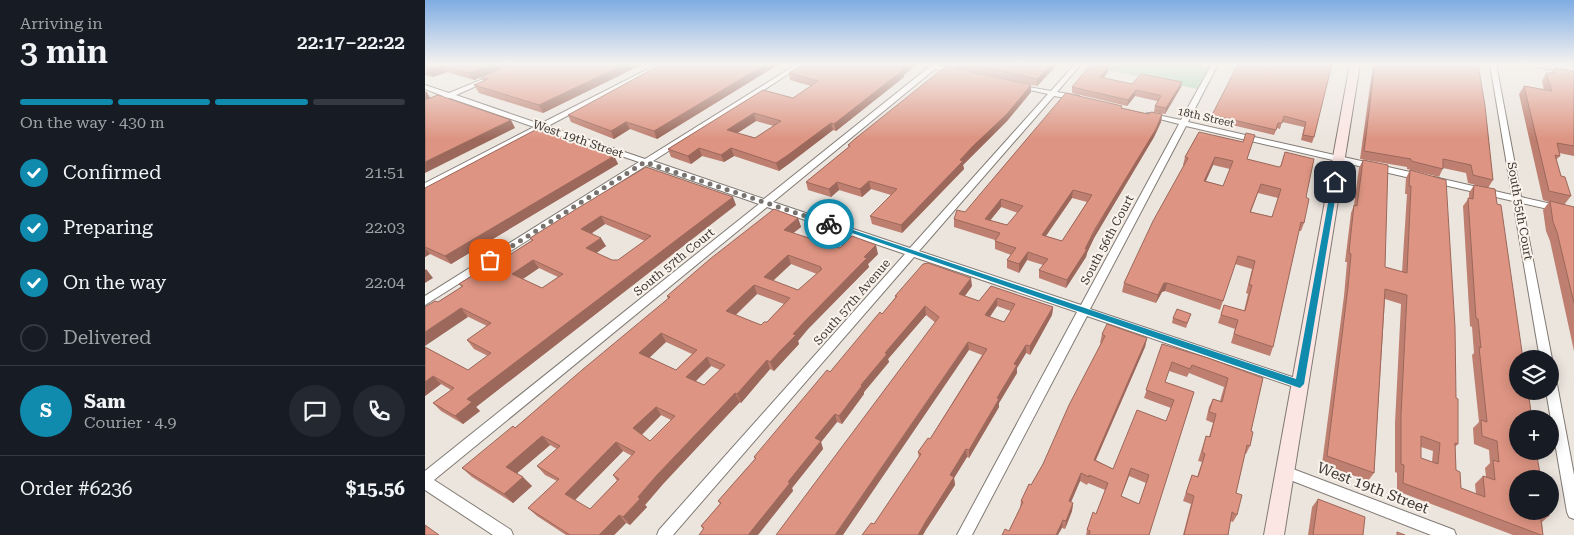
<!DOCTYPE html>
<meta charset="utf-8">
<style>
body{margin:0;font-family:"Roboto Serif",serif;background:#242831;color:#f1f3f6;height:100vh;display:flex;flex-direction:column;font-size:19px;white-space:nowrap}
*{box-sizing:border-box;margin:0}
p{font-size:16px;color:#9ea1a6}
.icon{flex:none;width:28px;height:28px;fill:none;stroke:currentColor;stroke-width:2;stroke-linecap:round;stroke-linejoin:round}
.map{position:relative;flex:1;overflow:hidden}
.details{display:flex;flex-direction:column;background:#171b24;width:425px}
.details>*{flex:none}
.tools{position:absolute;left:1084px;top:350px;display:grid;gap:10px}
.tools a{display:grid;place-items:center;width:50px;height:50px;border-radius:50%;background:#171b24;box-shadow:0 2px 12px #0003;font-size:25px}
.pin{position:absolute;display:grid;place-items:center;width:42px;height:42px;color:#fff;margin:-21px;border-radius:10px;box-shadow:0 2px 8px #0006}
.courier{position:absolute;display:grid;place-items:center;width:50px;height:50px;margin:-25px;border:4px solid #108bad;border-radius:50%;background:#fff;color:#222;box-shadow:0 1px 6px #0007}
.headline em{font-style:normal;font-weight:600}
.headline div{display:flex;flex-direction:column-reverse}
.headline{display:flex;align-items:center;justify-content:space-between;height:85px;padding:0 20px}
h1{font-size:32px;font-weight:600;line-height:38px}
.bar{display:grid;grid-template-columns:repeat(4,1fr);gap:8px 5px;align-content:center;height:60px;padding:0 20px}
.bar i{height:6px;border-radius:4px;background:#363941}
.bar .current{background:#108bad}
.bar p{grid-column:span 4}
.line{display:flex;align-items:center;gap:12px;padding:0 20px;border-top:1px solid #363941}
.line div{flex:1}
.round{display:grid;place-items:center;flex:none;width:52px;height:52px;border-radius:26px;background:#242831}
ol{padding:0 20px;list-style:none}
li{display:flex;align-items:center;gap:15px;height:55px}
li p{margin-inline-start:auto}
li .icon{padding:5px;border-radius:50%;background:#108bad;color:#fff;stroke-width:4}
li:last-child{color:#9ea1a6}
li i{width:28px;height:28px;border:2px solid #363941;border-radius:50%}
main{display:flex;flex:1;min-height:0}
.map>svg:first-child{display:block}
</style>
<main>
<section class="details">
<div class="headline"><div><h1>3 min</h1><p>Arriving in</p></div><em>22:17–22:22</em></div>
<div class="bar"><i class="current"></i><i class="current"></i><i class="current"></i><i></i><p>On the way · 430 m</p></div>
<ol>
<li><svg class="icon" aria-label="check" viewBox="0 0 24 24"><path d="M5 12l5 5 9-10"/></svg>Confirmed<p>21:51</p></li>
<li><svg class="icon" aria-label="check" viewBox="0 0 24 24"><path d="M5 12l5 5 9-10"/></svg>Preparing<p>22:03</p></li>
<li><svg class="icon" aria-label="check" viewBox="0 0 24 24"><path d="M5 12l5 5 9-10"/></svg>On the way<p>22:04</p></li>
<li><i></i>Delivered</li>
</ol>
<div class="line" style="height:90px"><b class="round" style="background:#108bad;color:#fff">S</b><div><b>Sam</b><p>Courier · 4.9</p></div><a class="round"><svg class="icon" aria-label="chat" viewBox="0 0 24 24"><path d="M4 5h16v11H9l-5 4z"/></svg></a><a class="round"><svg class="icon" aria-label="phone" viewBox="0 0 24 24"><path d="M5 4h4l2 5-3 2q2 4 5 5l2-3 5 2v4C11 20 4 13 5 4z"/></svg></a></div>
<div class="line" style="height:65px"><div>Order #6236</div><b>$15.56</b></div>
</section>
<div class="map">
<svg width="1149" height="535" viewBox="0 0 1149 535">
<rect width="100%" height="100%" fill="#ece5de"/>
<path fill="#a6d4b0" d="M657,64H786L772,89Z"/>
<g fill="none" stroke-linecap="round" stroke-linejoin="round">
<defs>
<path id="street" d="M233,64H240L123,126L220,159L372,64H379L228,161L339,199L504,67L496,65L495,64H515L514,65L533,70L534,71L531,73L510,69L348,202L485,248L623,94L592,87V85L626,91L650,64H656L632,92L654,96V100L629,96L494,251L656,305L754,124L719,115L723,113L756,120L787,64H793L763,122L994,174L998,177L994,180L761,126L665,309L879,381L881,384L879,387L875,389L662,316L547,535H532L652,312L489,257L248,535H232L234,530L480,254L342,207L9,480L86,530L88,535H68L0,490V471L334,204L222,165L0,305V296L214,162L116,129L0,189V183L109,127L25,98L0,108V103L18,96L0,89V85L24,93L68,75H72V77L31,95L115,124Z
M1065,64H1071L1096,197L1149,209V215L1097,203L1127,359L1125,362V359H1115L1088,201L1006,182L1005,180L1009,177L1087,195Z
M1125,374L1129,376L1131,379L1149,475V519L1144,517L1142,512L1121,391H1125Z
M860,466L1024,528L1029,530L1031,535H1006L855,476L853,472L855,468Z"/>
<path id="secondary" d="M925,64H935L859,535H839Z
M1106,64H1126L1149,67V73L1111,67Z"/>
</defs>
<use href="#street" stroke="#807a74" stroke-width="2"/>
<use href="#secondary" stroke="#807a74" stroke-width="2"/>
<use href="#street" fill="#fff" fill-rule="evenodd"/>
<use href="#secondary" fill="#fbe6e3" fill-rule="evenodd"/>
</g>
<path fill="#be7f70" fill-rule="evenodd" d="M0,64H218L118,113L54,93L49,85L58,81L56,77L49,80L22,72L8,77L0,75Z
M232,64H354L232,139L205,129L189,139L146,122L143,115L233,66Z
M528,64H633L612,86L529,67Z
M907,64L889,137L887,143L876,140L879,127L857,122L855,129L852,128L849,135L786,120L787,115Z
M948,64H1053L1068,180L1063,188L1043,183L1041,173L1018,168L1014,177L982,169V167L935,159Z
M684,66L683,72L679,78L707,84L756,87L740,114L729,112L730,106L733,101H732L710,96L702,106L647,93V87Z
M1130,68L1149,71V156L1134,153L1135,156L1131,160L1136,176L1146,196L1139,205L1149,207V351L1125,241L1121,231L1118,210L1124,202L1118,200L1094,94L1099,86L1119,90L1117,81L1121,73H1126Z
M364,73L479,75V77L411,131L408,130L365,163L354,171L309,156L299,162L277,156L266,164L246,157L243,149L338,90L368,98L386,86L365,80ZM331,121L349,126L330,138L312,133Z
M606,92L582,121L538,165L539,169L477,233L447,224L445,216L466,195L446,189L437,197L414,190L406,197L383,190L381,182L424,147L423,145Z
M697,108L724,114H737L736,122L729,137L669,238L662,253L661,257L641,288L614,278V270L618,265L602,260L594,273L582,268V260L586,255L570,249V240L529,227V219L540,212ZM647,198L662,202L637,241L621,236ZM576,207L593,213L582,225L565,220Z
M774,132L822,159L854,167H855L860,152L881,197L879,223L876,231H874L848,347L845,356L806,343L810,329L793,323L799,305L819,311L823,294L821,293L827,269L810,264L795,310L740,291L737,292L731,303L697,292L699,283L759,166L758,165L760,157ZM788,165L805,169L798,186L781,181ZM833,193L853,198L847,217L826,212Z
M189,156L193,164L26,264L5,254L0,257V188Z
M938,160L960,267L977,272L982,194H980L981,178L985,170L1033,444L1030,447L1031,470L1036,488L1051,494L1050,484L1058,476L1061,477L1060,468L1065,463L1064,450L1049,444L1048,428L1054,422L1047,355L1049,353L1047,327L1045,326L1038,206L1044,198V193L1049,185L1124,516L1117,522L1118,535H1088L972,491V473L970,472V423L976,304L960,299L949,473L943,481L897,464L919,296L922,262H920L926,213L929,205L934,168ZM996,447L1008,451L1007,462L996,458Z
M311,205L51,407L55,411L38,424L16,411L8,403L26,390L16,384L0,396V347L43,370L63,356L49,349L42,340L62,326L13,302L37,287L34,284L86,254L107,240L105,238L153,208ZM180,224L220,241L193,260H187L171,253L181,246L167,233ZM114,268L133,277L117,288L98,279Z
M373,218L376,227L368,233L415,248L453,254L443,264L444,267L383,329L373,341L374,344L349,371L345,369L316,403L315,402L297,420L238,484L220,505L222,507L205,525L201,523L189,535H141L112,516L103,508L132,481L120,475L112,466L132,449L125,445L92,473L107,486L88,503L47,477L37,468L90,428L243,299L242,296ZM366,264L392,274L373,290L348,281ZM332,294L359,304L342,322L336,325L311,315ZM241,342L267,354L251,370L224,357ZM286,366L295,370L279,385L270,381ZM236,415L246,420L225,441L217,435ZM198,451L207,456L188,475L192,481L165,509L150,500Z
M547,286L540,296L554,301L566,286L628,307L627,315L605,355L601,353L592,368V373L574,403V407L544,458L542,457L529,478L530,485L502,528L449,524L494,458L493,452L505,439L557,355L544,350L501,315L463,359L464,362L439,392V394L417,424L412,422L396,442L398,449L367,488L368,491L278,529L276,526L295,504L293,501L330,459L329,457L457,314L470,298V296ZM572,306L586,311L579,322L565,317Z
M766,314L761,328L747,323L748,318Z
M677,334L722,338L720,347L671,460L688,469L741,421L746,408L719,398L737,344L838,378L826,431L825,446L821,454H820L811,493L812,515L808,522L805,521L803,535H758L766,504L758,501L767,475L772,477L777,462L773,461L781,436L784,437L788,423L781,420L784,407L788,399L795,401L799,387L764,373L762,377L744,371L740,382L769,392L724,535H661L662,530L671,514L680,490L663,483L662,485L655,481L646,502L648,503L647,511L640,529L637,528L584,531L595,508L596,501L606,485L618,464L676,343H675ZM704,476L721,483L714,504L696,497Z
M893,499L938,535H883L887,507Z"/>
<path fill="#9b685b" d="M67,64H88L49,80L44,73Z
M200,64H218L118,113L114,105Z
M341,64H354L232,139L229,131Z
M483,64H493L479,75V77L411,131L409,124Z
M627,64H633L612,86V79Z
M17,65L22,72L8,77L3,70Z
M684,66L683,72L675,83V77Z
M757,82L756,87L740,114L741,108Z
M606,85V92L582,121L538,165L539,169L477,233L476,225L535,160Z
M711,90L710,96L702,106L703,100Z
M1,91L6,99L0,101V92Z
M329,113L331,121L305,138L302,130Z
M737,114L736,122L729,137L669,238L662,253L661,257L641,288L642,280Z
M86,120L90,128L0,173V162Z
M201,122L205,129L189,139L186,131Z
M406,123L408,130L365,163L354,171L351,163Z
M274,148L277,156L266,164L263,156Z
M306,148L309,156L299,162L296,155Z
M189,156L193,164L26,264L20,256Z
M790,157L788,165L777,189L779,181Z
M444,181L446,189L437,197L435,189Z
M412,182L414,190L406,197L404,189Z
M648,190L647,198L616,243L617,235Z
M308,197L311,205L51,407L55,411L38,424L30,416L42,399Z
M576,199V207L560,227V219Z
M176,216L180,224L161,237L156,229Z
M373,218L376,227L361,239L359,230Z
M176,238L181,246L166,257L161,248Z
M451,245L453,254L443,264L444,267L383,329L373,341L374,344L349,371L345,362L368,334Z
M0,248L5,254L0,257Z
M603,252L602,260L594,273V264Z
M363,255L366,264L342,286L339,277Z
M108,260L114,268L93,282L87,274Z
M1,269L8,278L0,283V270Z
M546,278L547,286L535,302L534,294Z
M739,283H742L740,291L737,292L731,303L733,295Z
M329,285L332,294L305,320L301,311Z
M572,298V306L560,323V315Z
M500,306L501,315L463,359L464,362L439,392V394L417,424L414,416L436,385L460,353Z
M628,307L627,315L605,355V346Z
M36,308L43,317L0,346V332Z
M236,333L241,342L220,362L214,353Z
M722,338L720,347L667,468L669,460Z
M543,342L544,350L418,535H410Z
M601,345V353L592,368V373L574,403V407L544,458V450L572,398L589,364Z
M282,357L286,366L266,386L261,377Z
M342,360L345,369L316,403L312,394Z
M8,376L16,384L0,396V382Z
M310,393L315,402L238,484L220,505L222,507L205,525L198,517L213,497L232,475Z
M231,407L236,415L214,437L208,428Z
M410,414L412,422L396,442L398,449L367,488L368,491L333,535H323L363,482L390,438Z
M117,436L125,445L90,475L81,467Z
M191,442L198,451L148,502L140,494Z
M541,449L542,457L529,478L530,485L502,528L498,535H493L525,475Z
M706,468L704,476L693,504L696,496Z
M656,473L655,481L643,509L644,501Z
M98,477L107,486L88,503L79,494Z
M648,503L647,511L640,529L641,521Z
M194,515L201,523L189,535H174Z
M638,520L637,528L633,535H631Z"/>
<path fill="#dd9482" stroke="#9b685b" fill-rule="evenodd" d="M0,64H67L44,73L17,65L3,70L0,69Z
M86,64H200L114,105L49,85L63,79L56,77Z
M232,64H341L229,131L201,122L186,131L143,115L233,66Z
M379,64H483L476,69L478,70L409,124L406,123L363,155L351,163L306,148L296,155L274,148L263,156L243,149L338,90L368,98L393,81L364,73ZM329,113L356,121L330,138L302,130Z
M545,64H627L612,79Z
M666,64L684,66L675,77L707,84L716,74L757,82L741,108L730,106L736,96L733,95L711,90L703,100L647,87Z
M813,64H907L889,137L878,135L881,122L859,116L857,123H853L851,130L787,115Z
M950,64H1053L1060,106L1068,180L1048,175L1046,165L1018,159V169L986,161V159L939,151Z
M521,66L606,85L582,114L547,147L535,160L538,161L476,225L445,216L472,189L444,181L435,189L412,182L404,189L381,182L425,146L423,145L431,138Z
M1130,68L1149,71V146L1132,143L1135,156L1130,155L1136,176L1140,177L1146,196L1124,191L1099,86L1127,91L1121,73H1129L1128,70H1131Z
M641,93L697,106L696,108L718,113L724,114L726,112L737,114L731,129L670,229L660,249H662L642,280L614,270L623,259L603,252L594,264L582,260L591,248L570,241L575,233L529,219L532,210L540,212L639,95ZM648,190L667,195L637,241L617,235ZM576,199L598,206L582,225L560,219Z
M13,95L86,120L0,162V100Z
M112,129L189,156L20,256L0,247V188Z
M774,132L818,142L821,133L830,135L822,159L854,167L856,166L860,152L889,159L881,197L884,199L879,223L876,222L848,347L809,334L813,320L796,315L799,305L820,311L827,285H824L830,261L813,256L798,301L742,283H739L733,295L699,283L728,221L763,158L760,157ZM790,157L808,161L798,186L779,181ZM836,184L856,189L847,217L825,212Z
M938,160L963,165L960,267L982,273L986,186H984L985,170L1021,180L1030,327L1031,398L1033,399V444L1030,443L1031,470L1035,472L1036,488L1060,497L1058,476L1070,480L1068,460L1074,462L1072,441L1057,436L1056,420L1062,422L1054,347L1056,348L1053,319L1051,318L1043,198L1048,199L1049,185L1070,189L1072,204L1076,205L1098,359H1092V391H1103L1107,419H1092V451H1111L1116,479H1092V511H1123L1124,516L1115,513L1118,535H1116L978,483L979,465L976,464V415L982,295L960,289L949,473L902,456L923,287L926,254L924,253L925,242L929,205L932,206ZM996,436L1015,443L1013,464L996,458Z
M221,167L308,197L42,399L47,402L30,416L8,403L29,388L8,376L0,382V347L43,370L66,353L42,340L66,323L36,308L0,332V307L10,301L13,302L38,286L34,284L53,272L83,253L86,254L108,240L105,238L153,208ZM176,216L226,236L193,260H187L161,248L176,238L156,229ZM108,260L138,274L117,288L87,274Z
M1125,201L1149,207V303L1132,232L1128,222Z
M349,209L373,218L359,230L415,248L427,236L451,245L439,257L442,258L381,320L368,334L371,335L356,350L345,362L342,360L312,394L310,393L293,411L232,475L213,497L215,499L198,517L194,515L174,535H145L103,508L134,479L112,466L135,446L117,436L81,467L98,477L79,494L37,468L88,426L90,428L112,409L157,370L245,297L242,296L285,259ZM363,255L396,267L395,268L397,269L373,290L339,277ZM329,285L365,298L342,322H339L336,325L301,311ZM236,333L272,350L251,370L214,353ZM282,357L300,365L279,385L261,377ZM231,407L250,416L225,441L208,428ZM191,442L210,452L188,475L194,479L165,509L140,494Z
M503,263L546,278L534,294L554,301L566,286L628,307L605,346L601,345L589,364L592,365L572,398L574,399L544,450L541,449L525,475L529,477L501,521L493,535H437L446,523L449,524L496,454L493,452L503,438L505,439L562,349L543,342L410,535H351L514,317L500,306L460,353L462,354L436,385L437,386L414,416L410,414L390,438L396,441L363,482L365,483L323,535H274L279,528L276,526L296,503L293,501L331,458L329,457L402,370L405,372L455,312L457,314L472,296H470L498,264ZM572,298L590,304L579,322L560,315Z
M752,309L766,314L762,323L748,318Z
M682,324L722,338L669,460L688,469L712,410L741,421L749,400L721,390L737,344L783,358L838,378L826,431L828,432L825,446L822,445L811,493L817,495L812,515L807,512L803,535H759L769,496L761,493L767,475L773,477L780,454L777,452L781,436L785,437L791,414L784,412L788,399L797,402L803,378L767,365L765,369L747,362L740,382L769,392L724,535H664L665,531L662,530L668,512L671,514L683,483L664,475V477L656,473L644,501L648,503L641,521L638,520L631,535H577L580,529L584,531L598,502L596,501L604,484L606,485L618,464L644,405L680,336L677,334ZM706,468L724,475L714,504L696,496Z
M893,499L940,517L938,535H888Z
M0,525L14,535H0Z
M972,532L980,535H972Z"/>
<linearGradient id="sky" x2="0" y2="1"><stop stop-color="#7face3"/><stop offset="0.46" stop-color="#f6f3f0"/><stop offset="1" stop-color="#f6f3f0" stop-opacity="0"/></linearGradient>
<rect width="1149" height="139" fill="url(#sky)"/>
<path fill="#108bad" d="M907,181L913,182L879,384L875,388L401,224L407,223L871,379Z"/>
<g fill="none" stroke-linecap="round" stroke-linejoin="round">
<path stroke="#78736f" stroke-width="5" stroke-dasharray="0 9" d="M65,260L220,162L404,224"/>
</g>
<g text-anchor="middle" stroke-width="4" stroke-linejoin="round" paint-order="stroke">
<g font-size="11" fill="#393633" stroke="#faf3eb">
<text transform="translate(781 117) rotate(13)" y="4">18th Street</text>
</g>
<g font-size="12" fill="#393633" stroke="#faf3eb">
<text transform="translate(153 139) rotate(19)" y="4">West 19th Street</text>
<text transform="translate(1095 211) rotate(80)" y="4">South 55th Court</text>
<text transform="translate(682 240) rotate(-62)" y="4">South 56th Court</text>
<text transform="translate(249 262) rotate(-39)" y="4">South 57th Court</text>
<text transform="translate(427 302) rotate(-49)" y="4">South 57th Avenue</text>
</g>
<g font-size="15" fill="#393633" stroke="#faf3eb">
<text transform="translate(948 488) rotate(21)" y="5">West 19th Street</text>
</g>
</g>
</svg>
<div class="tools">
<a><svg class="icon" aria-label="layers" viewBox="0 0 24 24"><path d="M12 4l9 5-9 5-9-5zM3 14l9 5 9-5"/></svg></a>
<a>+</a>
<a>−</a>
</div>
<div class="pin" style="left:65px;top:260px;background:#ea580c"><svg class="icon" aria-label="bag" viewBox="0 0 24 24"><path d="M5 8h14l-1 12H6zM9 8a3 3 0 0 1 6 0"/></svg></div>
<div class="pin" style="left:910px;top:182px;background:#1f2937"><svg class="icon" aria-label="home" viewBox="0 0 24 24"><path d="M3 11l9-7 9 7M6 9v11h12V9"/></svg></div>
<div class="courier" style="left:404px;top:224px"><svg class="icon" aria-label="bike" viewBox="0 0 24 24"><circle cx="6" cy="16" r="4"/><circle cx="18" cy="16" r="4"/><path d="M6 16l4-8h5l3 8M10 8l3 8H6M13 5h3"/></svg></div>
</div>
</main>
